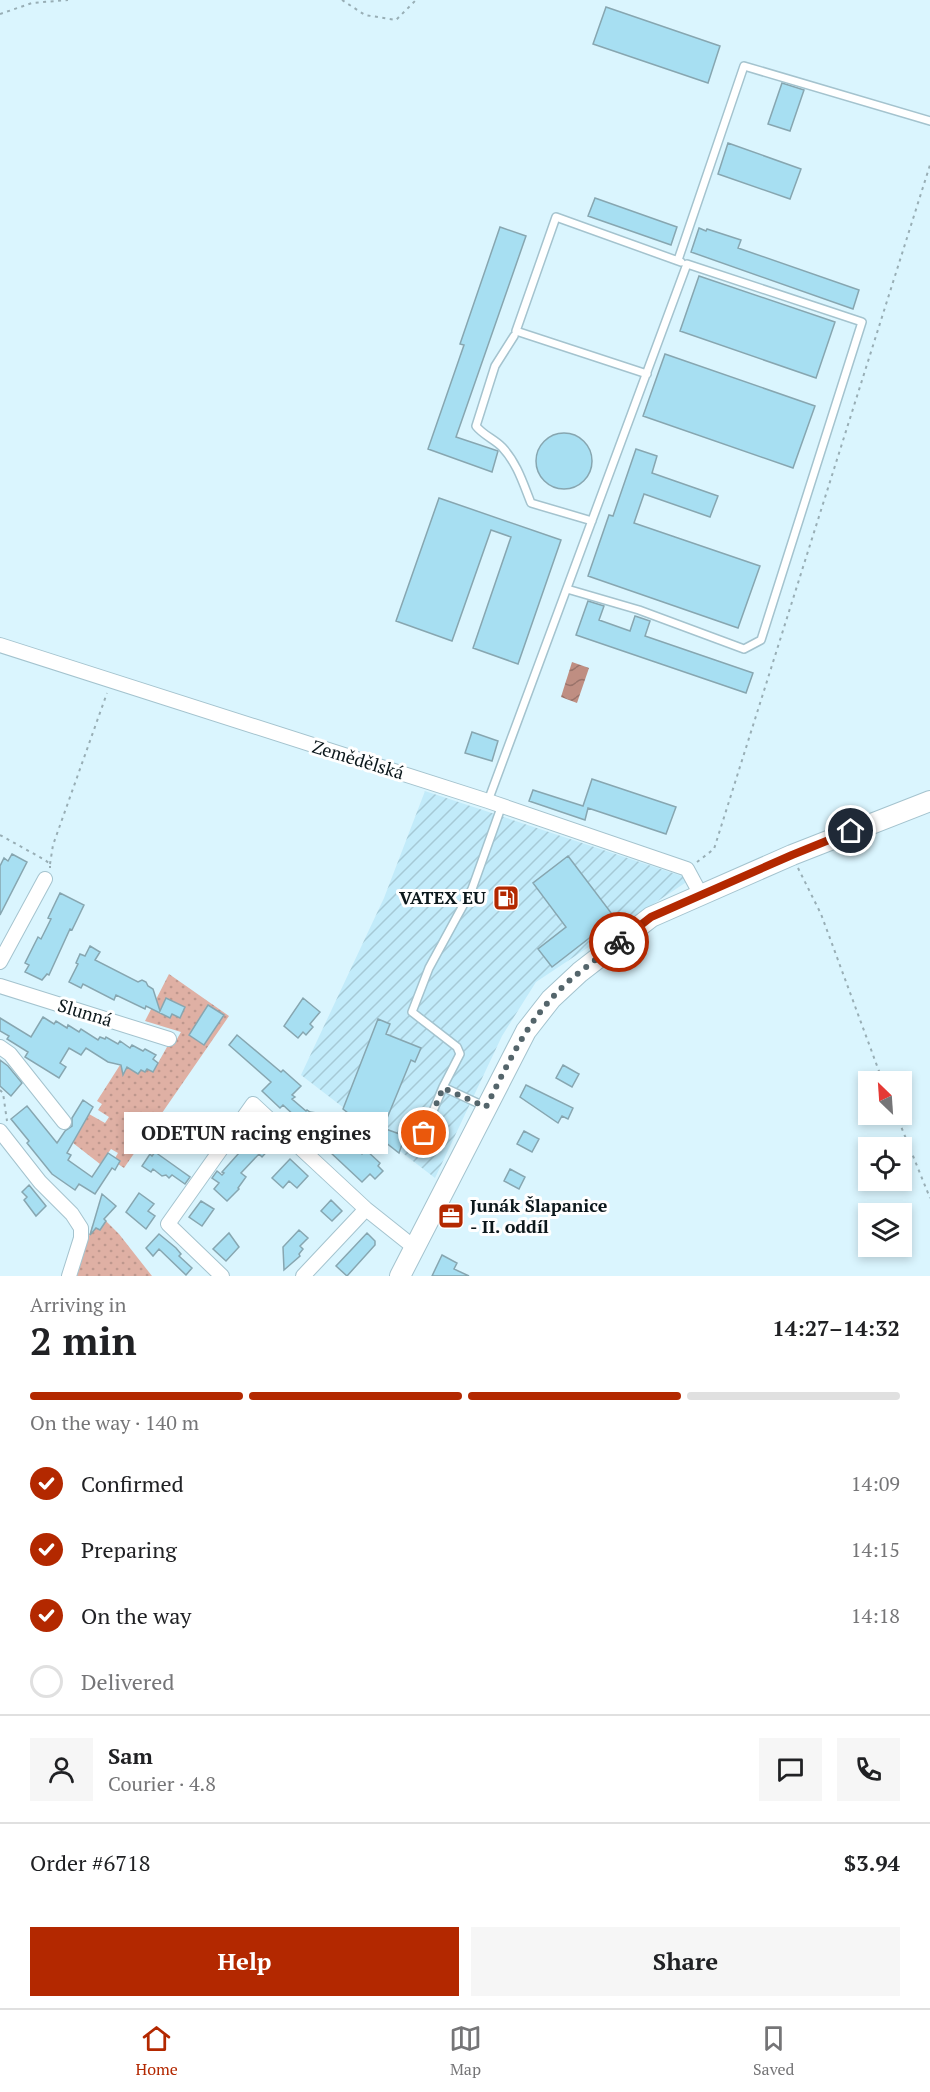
<!DOCTYPE html>
<meta charset="utf-8">
<style>
body{margin:0;font-family:"PT Serif",serif;background:#f6f6f6;color:#202124;height:100vh;display:flex;flex-direction:column;font-size:22px;white-space:nowrap}
*{box-sizing:border-box;margin:0}
p{font-size:20px;color:#757577}
.icon{flex:none;width:33px;height:33px;fill:none;stroke:currentColor;stroke-width:2;stroke-linecap:round;stroke-linejoin:round}
.map{position:relative;height:1276px;overflow:hidden}
.drawer{display:flex;flex-direction:column;background:#fff;flex:1}
.drawer>*{flex:none}
.needle{width:39px;rotate:335deg}
.buttons{position:absolute;left:858px;top:1071px;display:grid;gap:12px}
.buttons a{display:grid;place-items:center;width:54px;height:54px;border-radius:0px;background:#fff;box-shadow:0 3px 9px #0003;font-size:30px}
.pin{position:absolute;display:grid;place-items:center;width:51px;height:51px;color:#fff;margin:-26px;border:3px solid #fff;border-radius:50%;box-shadow:0 2px 6px #0007}
.courier{position:absolute;display:grid;place-items:center;width:60px;height:60px;margin:-30px;border:4px solid #b32800;border-radius:50%;background:#fff;color:#222;box-shadow:0 2px 8px #0007}
.bubble{position:absolute;height:42px;border-radius:0px;background:#fff;box-shadow:0 3px 9px #0003;font-size:20px;font-weight:700;line-height:42px;text-align:center}
.summary em{font-style:normal;font-weight:700}
.summary div{display:flex;flex-direction:column-reverse}
.summary{display:flex;align-items:center;justify-content:space-between;height:102px;padding:0 30px}
h1{font-size:39px;font-weight:700;line-height:45px}
.bar{display:grid;grid-template-columns:repeat(4,1fr);gap:9px 6px;align-content:center;height:72px;padding:0 30px}
.bar i{height:8px;border-radius:4px;background:#e0e0e0}
.bar .on{background:#b32800}
.bar p{grid-column:span 4}
.line{display:flex;align-items:center;gap:15px;padding:0 30px;border-top:2px solid #e0e0e0}
.line div{flex:1}
.round{display:grid;place-items:center;flex:none;width:63px;height:63px;border-radius:0px;background:#f6f6f6}
ol{padding:0 30px;list-style:none}
li{display:flex;align-items:center;gap:18px;height:66px}
li p{margin-inline-start:auto}
li .icon{padding:6px;border-radius:50%;background:#b32800;color:#fff;stroke-width:4}
li:last-child{color:#757577}
li i{width:33px;height:33px;border:3px solid #e0e0e0;border-radius:50%}
.action{display:flex;gap:12px;margin-top:auto;padding:12px 30px}
.action a{flex:1;height:69px;border-radius:0px;background:#b32800;color:#fff;font-size:24px;font-weight:700;line-height:69px;text-align:center}
.action a+a{background:#f6f6f6;color:#202124}
.tabs{display:flex;justify-content:space-around;align-items:center;height:84px;border-top:2px solid #e0e0e0;background:#fff;font-size:16px;color:#757577}
.tabs a{display:grid;justify-items:center;gap:3px}
.tabs .on{color:#b32800}
.map>svg:first-child{display:block}
</style>
<div class="map">
<svg width="930" height="1276" viewBox="0 0 930 1276">
<defs>
<pattern id="industrial-furrows" width="10" height="10" patternUnits="userSpaceOnUse" patternTransform="scale(1.5)"><rect width="10" height="10" fill="#c2ebfa"/><path d="M-1 1l2-2M0 10L10 0M9 11l2-2" fill="none" stroke="#a6c9d6"/></pattern>
<pattern id="garden-dots" width="8" height="8" patternUnits="userSpaceOnUse" patternTransform="scale(1.5)"><rect width="8" height="8" fill="#dfb0a4"/><path d="M2 2h.1M6 6h.1" fill="none" stroke="#be978d" stroke-width="1.8" stroke-linecap="round"/></pattern>
<pattern id="water-waves" width="16" height="10" patternUnits="userSpaceOnUse" patternTransform="scale(1.5)"><rect width="16" height="10" fill="#bf8e82"/><path d="M0 5q4-4 8 0t8 0" fill="none" stroke="#9a736a"/></pattern>
</defs>
<rect width="100%" height="100%" fill="#daf5fe"/>
<path fill="url(#industrial-furrows)" d="M425,791L691,879L536,982L502,1036L435,1178L301,1075L384,898Z"/>
<path fill="url(#garden-dots)" d="M169,974L229,1016L124,1168L118,1164L120,1161L115,1158L118,1153L111,1149L100,1164L73,1143L89,1114L105,1123L109,1117L98,1110L102,1104L97,1101L120,1065L125,1070L128,1066L138,1074L141,1070L145,1072L147,1069L153,1072L172,1038L177,1039L181,1032L145,1021Z
M106,1221L119,1234L152,1276H77L92,1226L100,1230Z"/>
<path fill="url(#water-waves)" d="M572,662L589,668L577,703L561,697Z"/>
<path fill="#a7dff2" stroke="#87a6b0" stroke-width="1.5" d="M606,7L720,46L708,83L593,44Z
M782,83L804,90L790,131L768,124Z
M728,143L801,169L790,199L718,174Z
M595,198L677,227L671,245L588,216Z
M500,227L526,236L456,437L498,451L492,472L428,449L464,345L460,344Z
M699,228L706,231L707,229L741,240L738,248L859,290L853,309L691,252Z
M699,276L835,322L816,378L680,331Z
M665,354L815,406L793,468L643,416Z
M536 461a28 28 0 1 1 56 0a28 28 0 1 1-56 0Z
M636,449L657,456L652,473L718,496L710,517L644,494L634,523L760,566L738,628L588,576L609,515L613,516Z
M439,498L561,540L518,664L473,648L511,537L491,530L452,641L396,621Z
M588,601L604,606L599,620L630,631L635,616L650,621L645,636L753,673L746,693L576,635Z
M472,732L498,741L492,761L465,753Z
M592,779L676,807L666,834L588,808L585,820L529,801L533,790L583,806Z
M12,854L27,862L0,915V866L4,858L8,861Z
M568,856L615,918L552,967L538,949L566,927L533,883Z
M60,893L84,905L72,930L70,929L49,975L47,974L42,980L25,972L29,965L25,963L38,937L41,939L51,919L48,918Z
M90,946L100,952L95,960L138,982L142,980L146,982L148,986L153,989L160,1011L166,998L185,1007L180,1018L172,1014L170,1018L146,1006L145,1009L116,995L114,1000L83,984L81,988L69,982L78,964L76,963L80,954L85,956Z
M303,998L320,1012L310,1024L313,1027L306,1035L303,1032L298,1038L284,1026Z
M208,1005L224,1015L204,1045L189,1035Z
M43,1017L54,1024L56,1021L67,1028L68,1025L79,1032L81,1029L98,1040L100,1037L105,1039L106,1037L118,1044L120,1041L130,1048L132,1045L143,1051L145,1049L156,1055L153,1059L158,1063L153,1072L147,1069L145,1072L141,1070L138,1074L127,1067L123,1075L121,1065L108,1062L86,1048L81,1055L69,1048L60,1063L66,1067L59,1078L25,1057L28,1052L7,1039L9,1036L0,1031V1018L31,1037Z
M378,1019L390,1024L386,1034L421,1048L415,1062L411,1060L383,1128L405,1136L399,1153L343,1109Z
M237,1035L281,1072L283,1070L301,1086L292,1095L295,1097L292,1099L306,1111L307,1110L310,1112L316,1113V1118L330,1132L335,1128L362,1154L366,1150L380,1163L378,1166L383,1171L375,1179L370,1174L362,1182L297,1121L298,1119L283,1105L280,1108L262,1091L271,1082L229,1045Z
M0,1060L8,1066L22,1083L11,1096L0,1086Z
M563,1065L579,1074L572,1087L556,1078Z
M526,1085L573,1108L568,1119L562,1116L558,1123L520,1097Z
M83,1100L93,1107L67,1153L71,1155L68,1160L92,1177L108,1153L120,1161L115,1170L112,1168L95,1194L79,1184L75,1190L52,1174L27,1143L29,1141L11,1119L27,1106L57,1143L65,1131L72,1126V1118Z
M181,1114L211,1136L206,1144L199,1138L197,1141L192,1138L190,1141L181,1134L176,1135L170,1130Z
M249,1125L255,1130L257,1128L273,1145L262,1157L259,1154L241,1173L246,1177L238,1188L239,1189L227,1201L214,1189L219,1183L212,1178L217,1171L222,1175L224,1173L222,1172L239,1153L236,1150L245,1141L241,1137Z
M524,1131L539,1139L532,1152L517,1144Z
M155,1152L190,1177L185,1184L172,1175L169,1178L166,1175L162,1176L153,1169L151,1172L142,1166L150,1154L152,1156Z
M290,1159L308,1176L297,1188L289,1181L283,1188L272,1178Z
M510,1169L525,1177L519,1189L504,1181Z
M29,1185L46,1206L36,1216L24,1200L27,1197L22,1192Z
M139,1193L154,1204L148,1211L155,1216L146,1229L126,1212Z
M102,1194L116,1206L104,1219L106,1221L100,1230L96,1228L90,1235Z
M331,1200L342,1211L332,1221L321,1211Z
M201,1201L214,1209L202,1226L189,1217Z
M299,1230L308,1238L300,1246L303,1249L299,1254L300,1256L284,1270L283,1247Z
M229,1233L239,1247L226,1261L213,1249Z
M367,1233L375,1241V1245L347,1276L336,1266Z
M159,1234L176,1248L181,1254L179,1256L192,1268L186,1275L159,1249L153,1256L146,1248Z
M442,1255L457,1263L454,1269L469,1276H432Z"/>
<g fill="none" stroke-linecap="round" stroke-linejoin="round">
<defs>
<path id="lane" d="M678,260L744,66L930,121
M514,336L495,366L476,426C483,435 494,439 502,447C517,463 523,483 531,503L592,521
M647,374L516,331L556,217L681,262
M488,801C555,622 621,443 687,264L862,322L761,640L744,649L639,610L567,589
M486,1107L443,1087L460,1054L457,1047L412,1012L429,968L472,889L502,805
M424,1133L443,1087"/>
<path id="street" d="M0,645L488,801L687,869L701,895
M0,962L45,879
M0,986L169,1039
M0,1047L10,1054L64,1122
M0,1131L40,1182L72,1214L81,1228V1238L69,1276
M222,1276L168,1224L253,1104L366,1209L415,1248
M303,1276L366,1209"/>
<path id="secondary" d="M400,1276L526,1031L551,999L580,972L651,917L792,855L930,801"/>
</defs>
<use href="#lane" stroke="#a4c3ce" stroke-width="10"/>
<use href="#street" stroke="#a4c3ce" stroke-width="16"/>
<use href="#secondary" stroke="#a4c3ce" stroke-width="22"/>
<path stroke="#98aeb5" stroke-width="2" stroke-dasharray="3 4.5" stroke-linecap="butt" d="M342,0L365,15L396,20L416,0
M0,14L32,3L68,0
M0,835L45,860L50,864V868
M697,862L714,849L930,165
M50,864L53,845L107,693
M798,868L821,914L883,1082
M0,1090L3,1093L7,1121
M896,1114L930,1198"/>
<use href="#lane" stroke="#fff" stroke-width="7"/>
<use href="#street" stroke="#fff" stroke-width="14"/>
<use href="#secondary" stroke="#fff" stroke-width="20"/>
</g>
<g fill="none" stroke-linecap="round" stroke-linejoin="round">
<path stroke="#54656b" stroke-width="6" stroke-dasharray="0 10.8" d="M424,1133L443,1088L486,1107C505,1070 522,1031 551,999C570,977 596,960 619,942"/>
<path stroke="#b32800" stroke-width="8" d="M619,942L651,917L792,855L851,831"/>
</g>
<defs>
<symbol id="fuel-square" viewBox="-11 -11 22 22"><rect x="-9" y="-9" width="18" height="18" rx="4" fill="#b32800" stroke="#fff"/><path d="M-5.5-6h7V0h2V4h1.3V-2.5L3-4.5l.8-.8L6-3V5H2.5V1h-1V6h-7ZM-4.2-4.7v3.2H.2V-4.7Z" fill="#fff"/></symbol>
<symbol id="office-square" viewBox="-11 -11 22 22"><rect x="-9" y="-9" width="18" height="18" rx="4" fill="#b32800" stroke="#fff"/><path d="M-6-3h4V-5.5h4V-3h4V5H-6ZM-1-4.5V-3h2v-1.5ZM-6 0V1H6V0Z" fill="#fff"/></symbol>
</defs>
<g fill-rule="evenodd">
<use href="#fuel-square" x="491" y="883" width="30" height="30"/>
<use href="#office-square" x="436" y="1201" width="30" height="30"/>
</g>
<g text-anchor="middle" stroke-width="6" stroke-linejoin="round" paint-order="stroke">
<g font-size="18" fill="#0c181c" stroke="#fff">
<text transform="translate(358 760) rotate(17)" y="6">Zemědělská</text>
<text transform="translate(85 1013) rotate(17)" y="6">Slunná</text>
</g>
<g font-size="18" font-weight="bold" fill="#0c181c" stroke="#fff" text-anchor="end">
<text x="486" y="904">VATEX EU</text>
<text x="470" y="1212" text-anchor="start">Junák Šlapanice<tspan x="470" dy="21">- II. oddíl</tspan></text>
</g>
</g>
</svg>
<div class="buttons">
<a><svg class="needle" viewBox="-14 -14 28 28"><path d="M0-13l5 13h-10z" fill="#e53935"/><path d="M0 13l5-13h-10z" fill="#757577"/></svg></a>
<a><svg class="icon" aria-label="locate" viewBox="0 0 24 24"><circle cx="12" cy="12" r="6"/><path d="M12 2v4M12 18v4M2 12h4M18 12h4"/></svg></a>
<a><svg class="icon" aria-label="layers" viewBox="0 0 24 24"><path d="M12 4l9 5-9 5-9-5zM3 14l9 5 9-5"/></svg></a>
</div>
<div class="pin" style="left:424px;top:1133px;background:#ea580c"><svg class="icon" aria-label="bag" viewBox="0 0 24 24"><path d="M5 8h14l-1 12H6zM9 8a3 3 0 0 1 6 0"/></svg></div>
<div class="pin" style="left:851px;top:831px;background:#1f2937"><svg class="icon" aria-label="home" viewBox="0 0 24 24"><path d="M3 11l9-7 9 7M6 9v11h12V9"/></svg></div>
<div class="courier" style="left:619px;top:942px"><svg class="icon" aria-label="bike" viewBox="0 0 24 24"><circle cx="6" cy="16" r="4"/><circle cx="18" cy="16" r="4"/><path d="M6 16l4-8h5l3 8M10 8l3 8H6M13 5h3"/></svg></div>
<div class="bubble" style="left:124px;top:1112px;width:264px">ODETUN racing engines</div>
</div>
<section class="drawer">
<div class="summary"><div><h1>2 min</h1><p>Arriving in</p></div><em>14:27–14:32</em></div>
<div class="bar"><i class="on"></i><i class="on"></i><i class="on"></i><i></i><p>On the way · 140 m</p></div>
<ol>
<li><svg class="icon" aria-label="check" viewBox="0 0 24 24"><path d="M5 12l5 5 9-10"/></svg>Confirmed<p>14:09</p></li>
<li><svg class="icon" aria-label="check" viewBox="0 0 24 24"><path d="M5 12l5 5 9-10"/></svg>Preparing<p>14:15</p></li>
<li><svg class="icon" aria-label="check" viewBox="0 0 24 24"><path d="M5 12l5 5 9-10"/></svg>On the way<p>14:18</p></li>
<li><i></i>Delivered</li>
</ol>
<div class="line" style="height:108px"><a class="round"><svg class="icon" aria-label="person" viewBox="0 0 24 24"><circle cx="12" cy="8" r="4"/><path d="M4 21q1-7 8-7t8 7"/></svg></a><div><b>Sam</b><p>Courier · 4.8</p></div><a class="round"><svg class="icon" aria-label="chat" viewBox="0 0 24 24"><path d="M4 5h16v11H9l-5 4z"/></svg></a><a class="round"><svg class="icon" aria-label="phone" viewBox="0 0 24 24"><path d="M5 4h4l2 5-3 2q2 4 5 5l2-3 5 2v4C11 20 4 13 5 4z"/></svg></a></div>
<div class="line" style="height:78px"><div>Order #6718</div><b>$3.94</b></div>
<div class="action"><a>Help</a><a>Share</a></div>
</section>
<nav class="tabs">
<a class="on"><svg class="icon" aria-label="home" viewBox="0 0 24 24"><path d="M3 11l9-7 9 7M6 9v11h12V9"/></svg>Home</a>
<a><svg class="icon" aria-label="map" viewBox="0 0 24 24"><path d="M3 6l6-2 6 2 6-2v14l-6 2-6-2-6 2zM9 4v14M15 6v14"/></svg>Map</a>
<a><svg class="icon" aria-label="saved" viewBox="0 0 24 24"><path d="M7 4h10v16l-5-4-5 4z"/></svg>Saved</a>
</nav>
